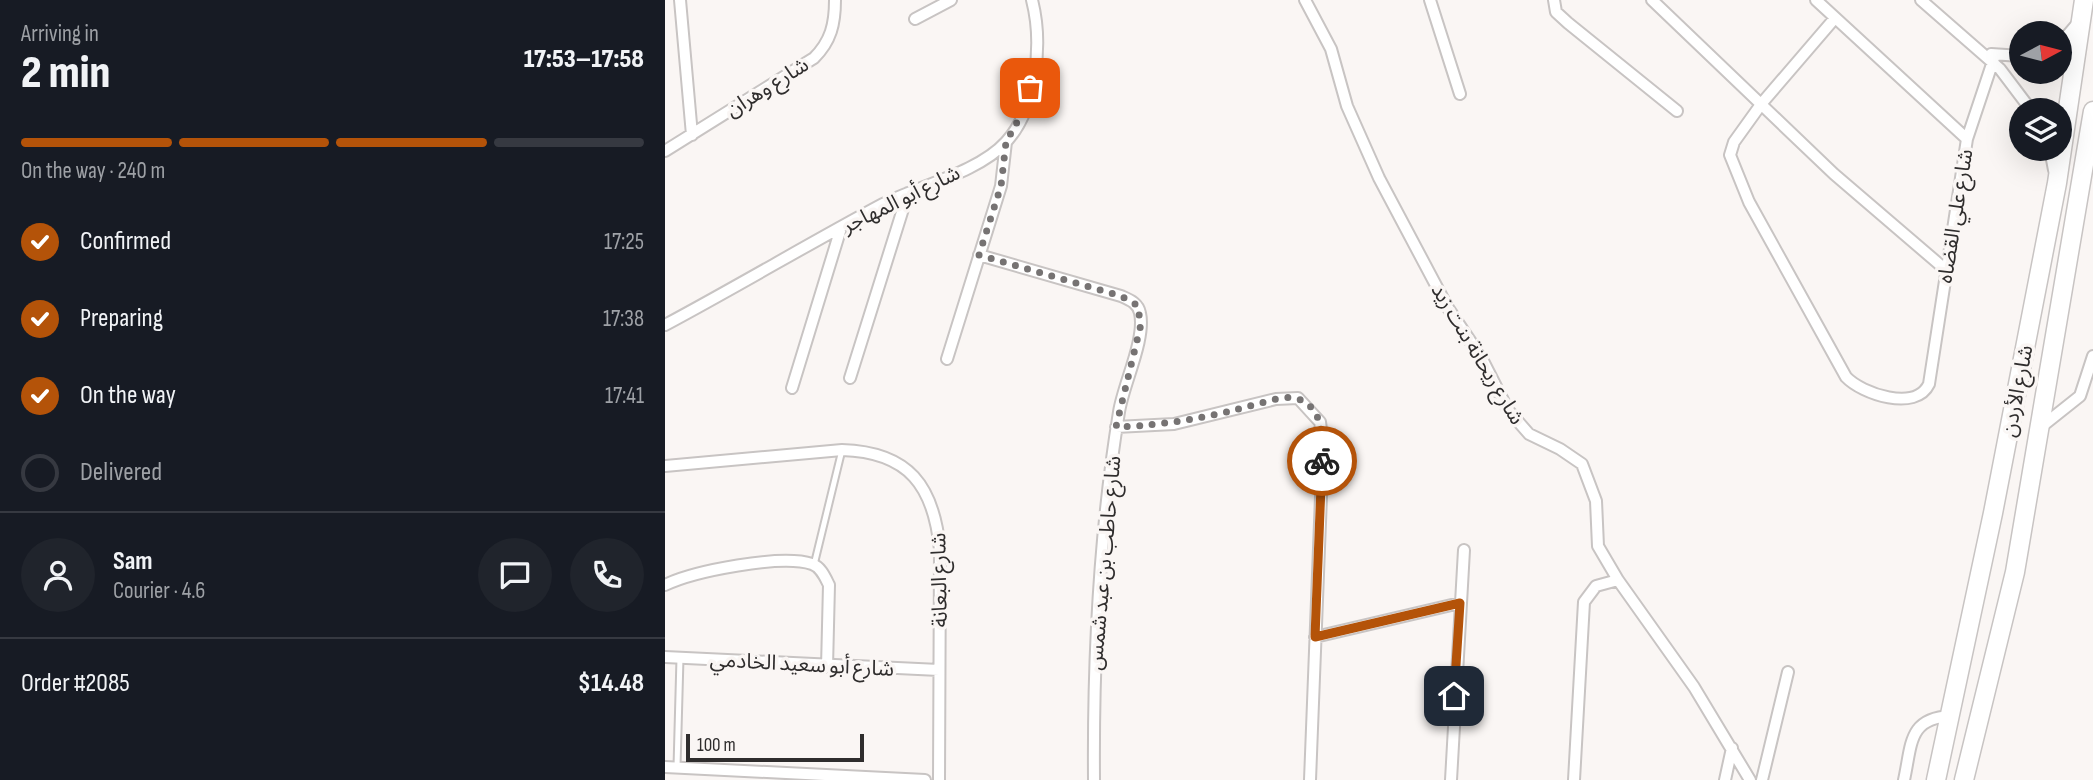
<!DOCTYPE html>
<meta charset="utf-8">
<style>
body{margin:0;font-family:"Sofia Sans Condensed","Noto Sans Arabic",sans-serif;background:#20242c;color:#f1f3f6;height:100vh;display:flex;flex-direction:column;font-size:26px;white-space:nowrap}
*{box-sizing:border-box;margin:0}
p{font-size:23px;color:#9ea1a6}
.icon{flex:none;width:38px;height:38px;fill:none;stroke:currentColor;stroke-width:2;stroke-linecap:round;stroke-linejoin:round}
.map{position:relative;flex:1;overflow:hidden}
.panel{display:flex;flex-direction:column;background:#171b24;width:665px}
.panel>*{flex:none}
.needle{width:46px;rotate:83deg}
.buttons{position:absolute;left:1344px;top:21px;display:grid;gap:14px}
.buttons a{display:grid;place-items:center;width:63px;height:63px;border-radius:50%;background:#171b24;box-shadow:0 7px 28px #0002;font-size:35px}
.scale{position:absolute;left:21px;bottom:18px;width:178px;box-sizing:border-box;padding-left:7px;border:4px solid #2f2d2d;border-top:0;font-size:19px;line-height:24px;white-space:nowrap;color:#2f2d2d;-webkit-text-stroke:5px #faf6f4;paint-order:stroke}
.pin{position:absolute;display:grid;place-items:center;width:60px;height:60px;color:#fff;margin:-30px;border-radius:14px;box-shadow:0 4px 10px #0006}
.courier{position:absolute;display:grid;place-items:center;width:70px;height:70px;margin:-35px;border:5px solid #b45309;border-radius:50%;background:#fff;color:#222;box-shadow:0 2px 9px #0007}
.head em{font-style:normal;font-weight:800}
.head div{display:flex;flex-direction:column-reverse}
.head{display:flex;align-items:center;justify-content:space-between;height:119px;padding:0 21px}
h1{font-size:46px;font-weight:800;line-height:52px}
.bar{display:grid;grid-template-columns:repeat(4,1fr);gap:10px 7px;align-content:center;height:84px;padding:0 21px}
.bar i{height:9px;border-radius:5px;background:#363941}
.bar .on{background:#b45309}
.bar p{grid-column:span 4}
.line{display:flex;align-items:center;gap:18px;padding:0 21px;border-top:2px solid #363941}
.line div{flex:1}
.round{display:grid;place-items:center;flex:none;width:74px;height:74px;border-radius:37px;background:#20242c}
ol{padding:0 21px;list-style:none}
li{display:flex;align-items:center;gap:21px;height:77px}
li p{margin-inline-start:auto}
li .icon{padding:7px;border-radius:50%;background:#b45309;color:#fff;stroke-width:4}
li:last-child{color:#9ea1a6}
li i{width:38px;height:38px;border:4px solid #363941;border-radius:50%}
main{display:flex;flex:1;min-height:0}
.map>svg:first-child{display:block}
</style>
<main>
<section class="panel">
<div class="head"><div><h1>2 min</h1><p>Arriving in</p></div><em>17:53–17:58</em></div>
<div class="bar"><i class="on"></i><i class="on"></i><i class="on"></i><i></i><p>On the way · 240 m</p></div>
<ol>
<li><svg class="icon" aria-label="check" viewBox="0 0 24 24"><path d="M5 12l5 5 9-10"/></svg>Confirmed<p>17:25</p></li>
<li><svg class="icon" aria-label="check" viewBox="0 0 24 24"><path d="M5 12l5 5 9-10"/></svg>Preparing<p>17:38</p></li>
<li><svg class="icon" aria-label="check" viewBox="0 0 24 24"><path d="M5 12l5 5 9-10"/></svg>On the way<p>17:41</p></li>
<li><i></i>Delivered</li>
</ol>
<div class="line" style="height:126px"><a class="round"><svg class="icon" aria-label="person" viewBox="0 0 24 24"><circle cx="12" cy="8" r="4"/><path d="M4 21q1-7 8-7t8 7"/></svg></a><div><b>Sam</b><p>Courier · 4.6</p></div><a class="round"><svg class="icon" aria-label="chat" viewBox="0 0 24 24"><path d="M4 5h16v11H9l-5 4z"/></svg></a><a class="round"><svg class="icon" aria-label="phone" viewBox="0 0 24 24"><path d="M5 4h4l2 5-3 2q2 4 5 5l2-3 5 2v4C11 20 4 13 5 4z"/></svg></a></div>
<div class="line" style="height:91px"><div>Order #2085</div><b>$14.48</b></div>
</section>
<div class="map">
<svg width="1428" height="780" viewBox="0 0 1428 780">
<rect width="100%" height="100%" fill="#faf6f4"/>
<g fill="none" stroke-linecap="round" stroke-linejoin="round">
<defs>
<path id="service" d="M149,565L177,450
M12,767L15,658"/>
<path id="minor" d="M15,0L27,135
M640,0L666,49L682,106L714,178L783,308L816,357L843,410L864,434L895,449L917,464L931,501L933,546L953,580L1029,687L1085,780
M765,0L795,94
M889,0L891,12L903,23L1012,111
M987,0L1169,174L1281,270
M1151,0L1302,139L1264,384C1251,412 1197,394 1181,377L1084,202L1065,155L1069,142L1097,103L1170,18
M1256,0L1335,69L1366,110
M250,19L286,0
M1395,44L1412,24
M1326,54L1356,56
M1302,139L1330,55
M1385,149L1389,170
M0,151L149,58C166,41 170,24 170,0
M314,255L456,296C465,300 473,303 475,313C481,339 458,385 454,412C434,534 428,657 429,780
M0,325C73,286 145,243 218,204C254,186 314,172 341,142C372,108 378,43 367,0
M282,359L336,186L341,142
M185,378L243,193
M127,388L176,228
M451,427L509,424L611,399L633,398L655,422L658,445L645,780
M1376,427L1415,396L1428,356
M0,466L177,450C244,452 269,486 275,550L274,780
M0,585C29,571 116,554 147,564C156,567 160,577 164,585L162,667
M650,637L795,603
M0,657L274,670
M0,767L260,780
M786,780L799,550
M909,780L919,602L931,586L953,580
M1060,780L1067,748
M1097,780L1123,672
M1239,780C1247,744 1243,718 1286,716"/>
<path id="trunk" d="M1271,780L1328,513L1392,183L1419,0
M1299,780L1350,572L1428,111"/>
</defs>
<use href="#service" stroke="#c8c4c3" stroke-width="9"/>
<use href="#minor" stroke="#c8c4c3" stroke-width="14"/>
<use href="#trunk" stroke="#c8c4c3" stroke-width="21"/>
<use href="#service" stroke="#fff" stroke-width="5"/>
<use href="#minor" stroke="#fff" stroke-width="10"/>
<use href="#trunk" stroke="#fff" stroke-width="18"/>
</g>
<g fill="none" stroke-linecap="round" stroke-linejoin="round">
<path stroke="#767373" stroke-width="7" stroke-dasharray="0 12.6" d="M365,88L361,106L341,142L336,186L314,255L456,296L472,305L476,324L451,427C503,425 546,417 596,403C607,400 623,395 633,399C659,408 658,439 657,461"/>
<path stroke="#b45309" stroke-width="9" d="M657,461L650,637L795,603L789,696"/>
</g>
<g text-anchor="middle" stroke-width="7" stroke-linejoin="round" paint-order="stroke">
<g font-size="21" fill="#2f2d2d" stroke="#faf6f4">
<text transform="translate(102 87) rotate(-32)" y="7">شارع وهران</text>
<text transform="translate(236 199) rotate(-26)" y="7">شارع أبو المهاجر</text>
<text transform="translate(1290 216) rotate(-81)" y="7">شارع علي القضاه</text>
<text transform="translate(813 354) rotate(59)" y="7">شارع ريحانة بنت زيد</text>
<text transform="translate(1352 391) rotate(-79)" y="7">شارع الأردن</text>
<text transform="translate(439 563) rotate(-85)" y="7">شارع حاطب بن عبد شمس</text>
<text transform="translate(274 580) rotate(-91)" y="7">شارع البعانة</text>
<text transform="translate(137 664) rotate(3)" y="7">شارع أبو سعيد الخادمي</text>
</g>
</g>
</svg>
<div class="buttons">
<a><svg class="needle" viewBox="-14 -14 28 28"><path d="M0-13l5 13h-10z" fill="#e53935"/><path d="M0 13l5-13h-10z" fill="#9ea1a6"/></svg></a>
<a><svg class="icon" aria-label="layers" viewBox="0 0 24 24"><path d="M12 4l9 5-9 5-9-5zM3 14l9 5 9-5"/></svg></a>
</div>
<div class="scale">100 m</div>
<div class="pin" style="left:365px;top:88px;background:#ea580c"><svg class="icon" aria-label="bag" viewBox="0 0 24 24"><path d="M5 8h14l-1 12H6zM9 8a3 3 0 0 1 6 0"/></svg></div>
<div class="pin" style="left:789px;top:696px;background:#1f2937"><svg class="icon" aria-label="home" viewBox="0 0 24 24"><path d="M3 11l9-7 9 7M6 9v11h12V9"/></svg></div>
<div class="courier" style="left:657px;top:461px"><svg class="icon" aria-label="bike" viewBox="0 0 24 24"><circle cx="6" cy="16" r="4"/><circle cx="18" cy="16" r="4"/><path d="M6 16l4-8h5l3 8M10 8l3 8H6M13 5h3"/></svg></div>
</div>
</main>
